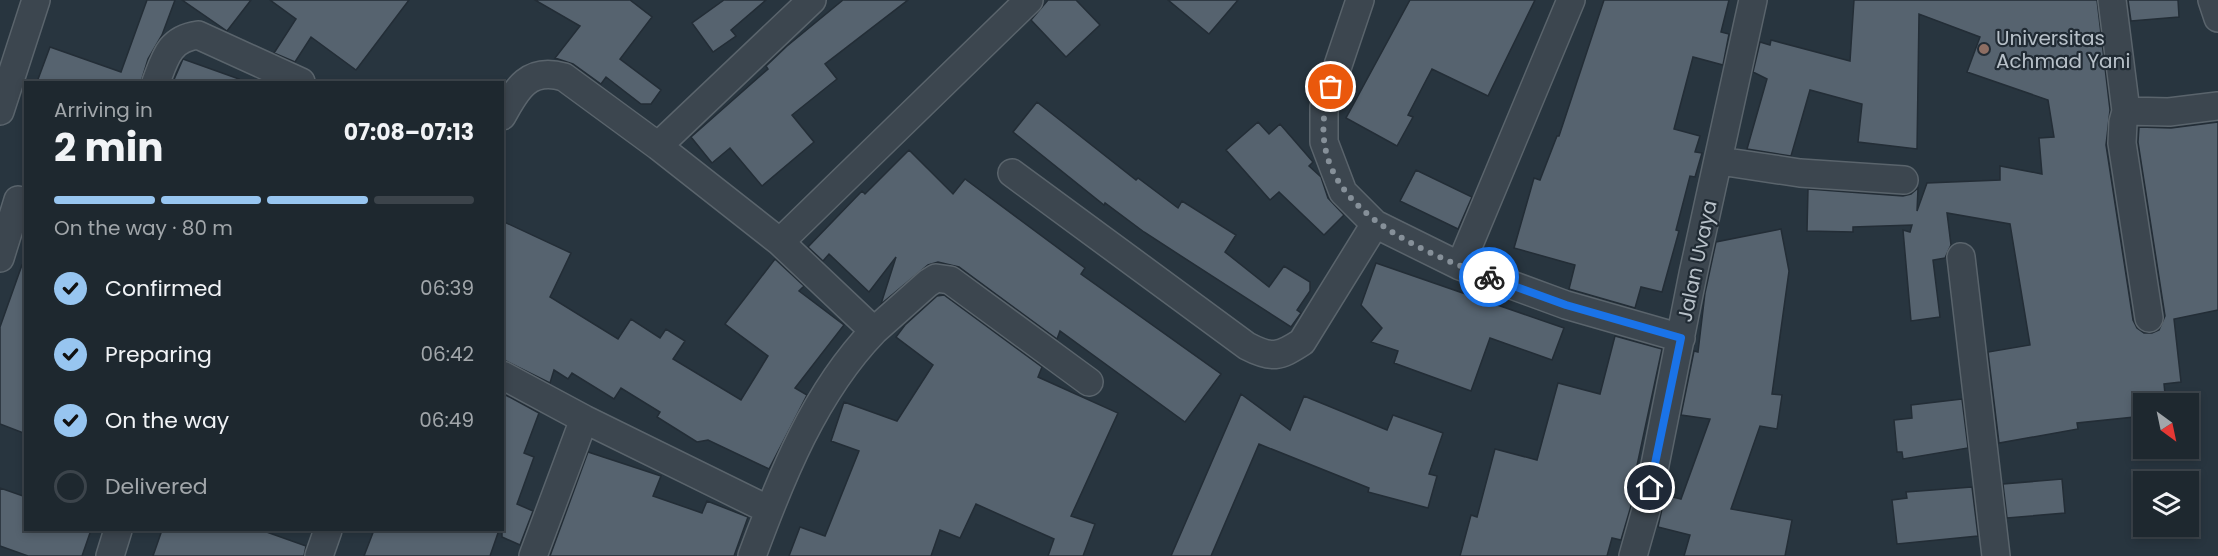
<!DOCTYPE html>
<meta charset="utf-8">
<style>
body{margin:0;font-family:Poppins,sans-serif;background:#263037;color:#f1f3f6;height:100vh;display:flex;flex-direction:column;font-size:22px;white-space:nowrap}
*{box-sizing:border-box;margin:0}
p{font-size:20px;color:#a1a6aa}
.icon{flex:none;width:33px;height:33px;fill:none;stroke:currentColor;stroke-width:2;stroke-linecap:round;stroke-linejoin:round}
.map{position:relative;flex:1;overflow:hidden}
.details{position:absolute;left:24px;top:81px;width:480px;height:450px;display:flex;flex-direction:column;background:#1e282f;border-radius:0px;box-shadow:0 3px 9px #0003,0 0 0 2px #3c444b}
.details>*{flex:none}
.needle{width:39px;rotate:147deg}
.fabs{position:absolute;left:2133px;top:393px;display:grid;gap:12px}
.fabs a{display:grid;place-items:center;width:66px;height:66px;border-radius:0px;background:#1e282f;box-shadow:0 3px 9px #0003,0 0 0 2px #3c444b;font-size:30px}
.pin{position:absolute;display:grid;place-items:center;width:51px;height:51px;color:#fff;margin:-26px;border:3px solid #fff;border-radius:50%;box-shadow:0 2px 6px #0007}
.courier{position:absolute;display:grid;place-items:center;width:60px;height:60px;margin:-30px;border:4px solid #1a73e8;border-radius:50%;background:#fff;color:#222;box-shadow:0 2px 8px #0007}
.summary em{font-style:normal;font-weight:700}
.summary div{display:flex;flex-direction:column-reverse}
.summary{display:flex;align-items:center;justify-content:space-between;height:102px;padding:0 30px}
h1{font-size:39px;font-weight:700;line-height:45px}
.bar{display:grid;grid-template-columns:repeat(4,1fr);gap:9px 6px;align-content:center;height:72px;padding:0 30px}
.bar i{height:8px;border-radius:4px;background:#3c444b}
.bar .active{background:#97c5f0}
.bar p{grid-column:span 4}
ol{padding:0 30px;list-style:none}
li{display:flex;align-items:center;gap:18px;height:66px}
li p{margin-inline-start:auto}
li .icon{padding:6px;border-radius:50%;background:#97c5f0;color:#111;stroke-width:4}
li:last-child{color:#a1a6aa}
li i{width:33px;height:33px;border:3px solid #3c444b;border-radius:50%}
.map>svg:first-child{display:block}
</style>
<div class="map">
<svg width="2218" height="556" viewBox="0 0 2218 556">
<rect width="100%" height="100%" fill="#28353f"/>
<path fill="#56636f" stroke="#232d36" stroke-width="1.5" d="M147,0H175L162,35L148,59L141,82H37L50,47L121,72Z
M182,0H251L227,31Z
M270,0H409L356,70L311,37L295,62L274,53L296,19Z
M535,0H630L652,17L620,59L661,90L651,104H641L606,77L601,84L573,64L555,58L580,26Z
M724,0H766L731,30L736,36L713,52L692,23Z
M843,0H908L825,64L837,79L792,115L814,142L762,186L730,148L712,163L691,137L768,69L766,66L787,46Z
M1048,0H1076L1100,25L1066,57L1031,20Z
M1168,0H1238L1209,34Z
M1410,0H1535L1488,96L1432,69L1408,115L1413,117L1397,146L1346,118Z
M1604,0H1729L1721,32L1729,34L1723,65L1693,57L1674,129L1700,136L1695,152L1702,153L1695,177L1690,176L1676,230L1679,231L1662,292L1641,287L1635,308L1569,289L1575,265L1514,248L1534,178L1540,180L1557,136H1559Z
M1854,0H2097L2110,110L2106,145L2133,320L2137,328L2144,333H2152L2159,330L2165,316L2138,142L2139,127L2171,128L2218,122V310L2174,319L2181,382L2164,384L2166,404H2144V416L2077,423L2078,429L1999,443L1988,352L2030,345L2010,224L1947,213L1951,245L1945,258L1933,260L1940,317L1911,321L1903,230L1910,232L1912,225L1853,227V232L1807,231L1808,189L1903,196L1911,194L1918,188L1917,211L1927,183L2000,180V166L2042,174L2039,138L2054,137L2048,100L1967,72L1980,37L1919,14L1917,149L1858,142L1862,104L1810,90L1791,156L1747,149L1767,79L1753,72L1760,42L1770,45L1771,40L1850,61Z
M2128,0H2178L2179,17L2131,21Z
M183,59L239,79L238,82H173Z
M1037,102L1136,180L1138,178L1178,208L1182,201L1236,235L1225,252L1269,287L1284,266L1310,282V291L1297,310L1301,313L1291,327L1144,232L1105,203L1104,205L1013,132Z
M1258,122L1269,134L1280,124L1313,162L1309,166L1321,177L1328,198L1344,215L1324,235L1279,192L1270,200L1226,150Z
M909,150L953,194L965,179L1085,268L1081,274L1221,374L1185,422L1060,331L1057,339L959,267L938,262L928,265L881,304L896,257L869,292L829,254L823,261L808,247L862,191L865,194Z
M1416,170L1472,197L1458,229L1400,201Z
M502,221L571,253L550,297L618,339L631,319L660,338L666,329L685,341L673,359L741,400L768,356L725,324L775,259L804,286L799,291L844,325L795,388L807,395L769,469L708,440L697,442L657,417L660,412L621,388L614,399L572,373L568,379L554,370L550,383L502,359Z
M1781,229L1789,271L1772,394L1782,395L1777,429L1760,426L1731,509L1792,520L1785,556H1684L1690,535L1658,527L1665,495L1681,499L1710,419L1681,415L1694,351L1698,352L1705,293L1716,242Z
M1376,263L1564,328L1552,360L1490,338L1471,391L1394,363L1398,351L1371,342L1382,328L1361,305Z
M22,265L26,266V434L0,424V327Z
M944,295L1042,367L1038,377L1118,413L1071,516L1095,524L1083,556H1048L1054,539L976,504L960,538L940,530L931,556H789L800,527L825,536L859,451L831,441L844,402L897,421L933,365L896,337L905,325L937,296Z
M1615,336L1662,349L1633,484H1635L1631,506L1621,540L1612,538L1607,556H1460L1471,515L1477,517L1495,449L1537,460L1558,383L1600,394Z
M502,393L539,413L524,453L534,457L517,504L533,511L520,545L502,537Z
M1241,394L1290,430L1304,396L1387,430L1393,415L1443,433L1429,474L1437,476L1428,508L1368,492L1369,488L1259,444L1211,556H1171Z
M1962,399L1968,448L1903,459L1902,452H1897L1894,420L1912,418L1911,405Z
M588,452L661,476L653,496L702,513L707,501L748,517L734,556H550Z
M2062,479L2065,513L2007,518L2003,484Z
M1972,487L1978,536L1897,544L1892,500L1907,498L1906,492Z
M0,488L26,497V530H91L82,556H28L0,546Z
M162,530H261L306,546L304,556H153Z
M374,530H499L490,556H364Z"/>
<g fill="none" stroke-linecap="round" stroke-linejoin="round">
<defs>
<path id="street" d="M1360,0L1324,107V142L1343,192L1375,224L1460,266L1566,305L1681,338
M2112,0L2126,111L2169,112L2218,106
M2212,0L2218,18
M156,82C165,58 169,39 198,35L301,82
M0,111L36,0
M2126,111L2123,122L2122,143L2149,318
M502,116C517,88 529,67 564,77L658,146L780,242L1029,0
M658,146L812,0
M1720,161L1800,173L1904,180
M1012,173L1247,346C1272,359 1279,357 1302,342L1375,224
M1961,257L1996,556
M0,258L18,200
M1460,266L1571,0
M874,331L928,283L936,278L950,280L1089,382
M502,375L584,419L769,510
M110,556L118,530
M319,556L328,530
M533,556L584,419
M752,556C781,477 815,392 874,331L780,242
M1633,556L1646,510L1693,274L1753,0"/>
</defs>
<use href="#street" stroke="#5a646c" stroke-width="30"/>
<use href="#street" stroke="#3c464f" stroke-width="27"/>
</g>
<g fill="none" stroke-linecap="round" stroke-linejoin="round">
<path stroke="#869099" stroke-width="6" stroke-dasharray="0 10.8" d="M1331,87C1293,197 1406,246 1489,277"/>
<path stroke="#1a73e8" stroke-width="8" d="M1489,277L1566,305L1681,338L1650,488"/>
</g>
<circle fill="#8d6e63" stroke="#212b34" stroke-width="2" cx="1984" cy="49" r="6"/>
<g text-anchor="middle" stroke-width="4.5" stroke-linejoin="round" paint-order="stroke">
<g font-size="20" fill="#b8c1c9" stroke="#212b34" text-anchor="start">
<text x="1996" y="45">Universitas<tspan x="1996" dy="23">Achmad Yani</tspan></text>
</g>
<g font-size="20" fill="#b8c1c9" stroke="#212b34">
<text transform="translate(1697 261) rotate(-78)" y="7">Jalan Uvaya</text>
</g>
</g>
</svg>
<div class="fabs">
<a><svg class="needle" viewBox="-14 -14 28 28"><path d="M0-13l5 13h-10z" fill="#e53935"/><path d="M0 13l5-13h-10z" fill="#a1a6aa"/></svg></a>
<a><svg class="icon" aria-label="layers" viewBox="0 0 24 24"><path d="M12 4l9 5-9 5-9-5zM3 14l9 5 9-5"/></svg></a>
</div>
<div class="pin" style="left:1331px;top:87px;background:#ea580c"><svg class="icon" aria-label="bag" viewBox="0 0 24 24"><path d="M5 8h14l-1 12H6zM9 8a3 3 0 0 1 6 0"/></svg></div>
<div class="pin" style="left:1650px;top:488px;background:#1f2937"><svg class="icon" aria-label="home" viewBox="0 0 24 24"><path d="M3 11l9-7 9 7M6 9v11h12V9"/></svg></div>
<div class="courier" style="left:1489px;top:277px"><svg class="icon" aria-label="bike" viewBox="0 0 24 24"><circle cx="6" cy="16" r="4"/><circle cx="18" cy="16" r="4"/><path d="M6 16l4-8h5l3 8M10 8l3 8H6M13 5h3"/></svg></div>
<section class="details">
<div class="summary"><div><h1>2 min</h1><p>Arriving in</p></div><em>07:08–07:13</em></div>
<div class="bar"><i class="active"></i><i class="active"></i><i class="active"></i><i></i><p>On the way · 80 m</p></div>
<ol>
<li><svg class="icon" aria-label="check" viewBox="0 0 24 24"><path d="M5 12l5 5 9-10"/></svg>Confirmed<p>06:39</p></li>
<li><svg class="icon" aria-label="check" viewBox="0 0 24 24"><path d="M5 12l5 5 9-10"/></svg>Preparing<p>06:42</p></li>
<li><svg class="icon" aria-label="check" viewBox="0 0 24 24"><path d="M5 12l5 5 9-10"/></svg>On the way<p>06:49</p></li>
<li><i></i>Delivered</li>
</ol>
</section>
</div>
